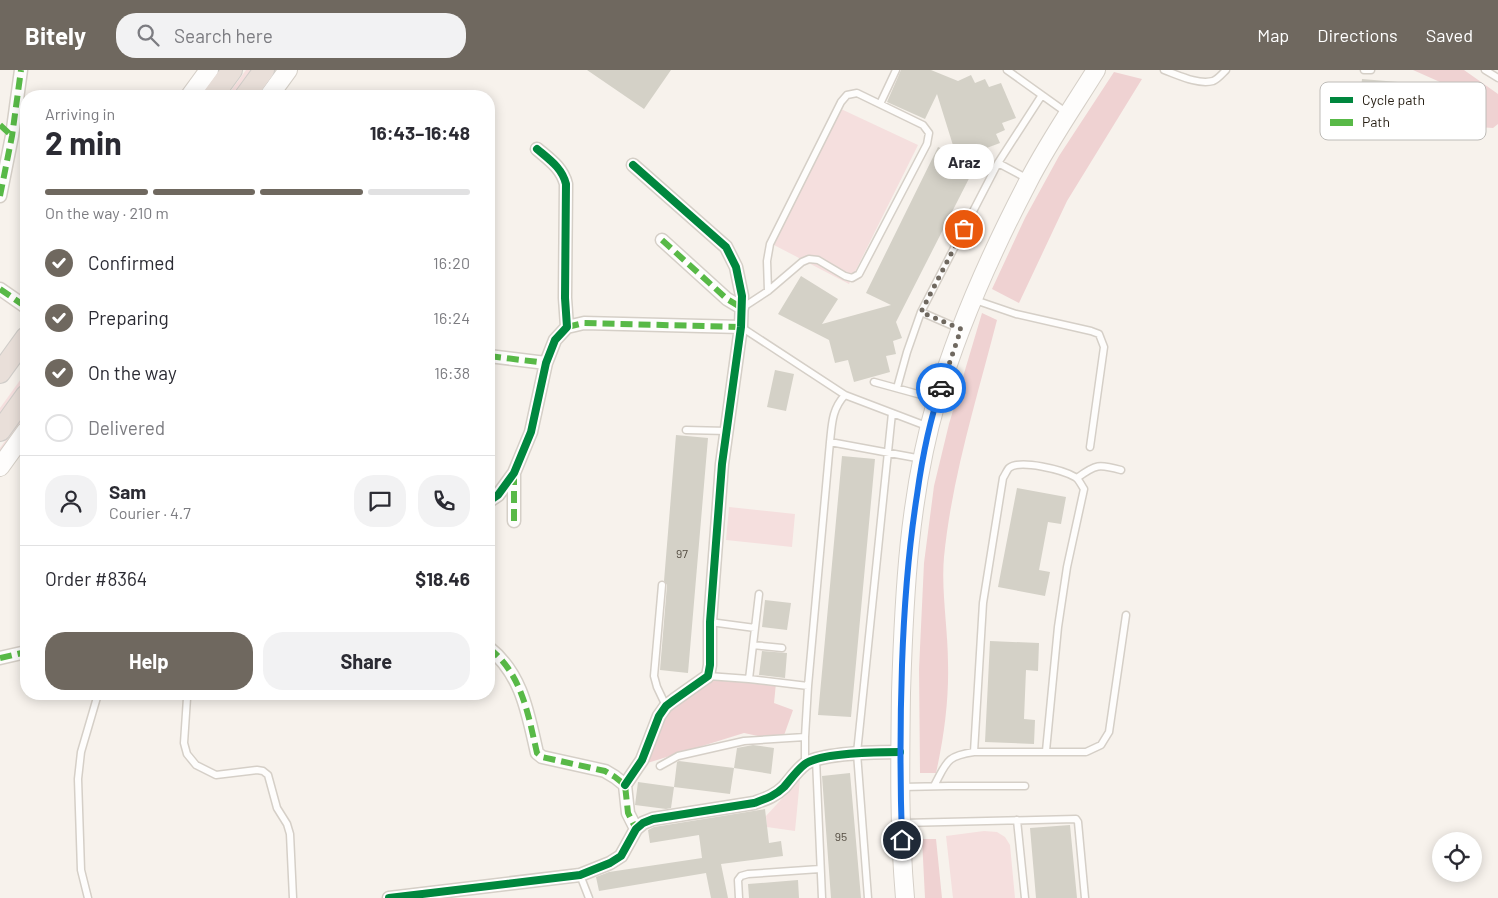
<!DOCTYPE html>
<meta charset="utf-8">
<style>
body{margin:0;font-family:Barlow,sans-serif;background:#f2f2f3;color:#2b2b33;height:100vh;display:flex;flex-direction:column;font-size:19px;white-space:nowrap}
*{box-sizing:border-box;margin:0}
p{font-size:16px;color:#7c7c81}
.icon{flex:none;width:28px;height:28px;fill:none;stroke:currentColor;stroke-width:2;stroke-linecap:round;stroke-linejoin:round}
.map{position:relative;flex:1;overflow:hidden}
.sheet{position:absolute;left:20px;top:20px;width:475px;height:610px;display:flex;flex-direction:column;background:#fff;border-radius:20px;box-shadow:0 2px 12px #0003}
.sheet>*{flex:none}
.tools{position:absolute;left:1432px;top:762px;display:grid;gap:10px}
.tools a{display:grid;place-items:center;width:50px;height:50px;border-radius:50%;background:#fff;box-shadow:0 2px 12px #0003;font-size:25px}
.pin{position:absolute;display:grid;place-items:center;width:42px;height:42px;color:#fff;margin:-21px;border:2px solid #fff;border-radius:50%;box-shadow:0 1px 5px #0007}
.courier{position:absolute;display:grid;place-items:center;width:50px;height:50px;margin:-25px;border:4px solid #1a73e8;border-radius:50%;background:#fff;color:#222;box-shadow:0 1px 6px #0007}
.bubble{position:absolute;height:35px;border-radius:18px;background:#fff;box-shadow:0 2px 12px #0003;font-size:16px;font-weight:700;line-height:35px;text-align:center}
.summary em{font-style:normal;font-weight:700}
.summary div{display:flex;flex-direction:column-reverse}
.summary{display:flex;align-items:center;justify-content:space-between;height:85px;padding:0 25px}
h1{font-size:32px;font-weight:700;line-height:38px}
.bar{display:grid;grid-template-columns:repeat(4,1fr);gap:8px 5px;align-content:center;height:60px;padding:0 25px}
.bar i{height:6px;border-radius:4px;background:#e1e1e2}
.bar .current{background:#6f685f}
.bar p{grid-column:span 4}
.line{display:flex;align-items:center;gap:12px;padding:0 25px;border-top:1px solid #e1e1e2}
.line div{flex:1}
.round{display:grid;place-items:center;flex:none;width:52px;height:52px;border-radius:20px;background:#f2f2f3}
ol{padding:0 25px;list-style:none}
li{display:flex;align-items:center;gap:15px;height:55px}
li p{margin-inline-start:auto}
li .icon{padding:5px;border-radius:50%;background:#6f685f;color:#fff;stroke-width:4}
li:last-child{color:#7c7c81}
li i{width:28px;height:28px;border:2px solid #e1e1e2;border-radius:50%}
.button{display:flex;gap:10px;margin-top:auto;padding:10px 25px}
.button a{flex:1;height:58px;border-radius:20px;background:#6f685f;color:#fff;font-size:20px;font-weight:700;line-height:58px;text-align:center}
.button a+a{background:#f2f2f3;color:#2b2b33}
header{display:flex;align-items:center;gap:30px;box-sizing:border-box;height:70px;padding:0 25px;background:#6f685f;color:#fff}
header strong{font-size:24px}
nav{display:flex;gap:28px;margin-inline-start:auto;font-size:18px}
.search{width:350px;height:45px;background:#f2f2f3;display:flex;align-items:center;gap:12px;box-sizing:border-box;padding:0 18px;border-radius:20px;color:#7c7c81;font-size:19px}
.map>svg:first-child{display:block}
</style>
<header>
<strong>Bitely</strong>
<div class="search"><svg class="icon" aria-label="search" viewBox="0 0 24 24"><circle cx="10" cy="10" r="6"/><path d="M15 15l6 6"/></svg>Search here</div>
<nav><a>Map</a><a>Directions</a><a>Saved</a></nav>
</header>
<div class="map">
<svg width="1498" height="828" viewBox="0 0 1498 828">
<rect width="100%" height="100%" fill="#f7f2ec"/>
<path fill="#f5dfde" d="M246,0H252L233,26H227Z
M841,39L918,75L849,214L774,175Z
M26,302V309L0,345V338Z
M26,342V349L0,385V378Z
M729,437L795,444L792,477L726,470Z
M800,709L795,761L767,757L766,746Z
M984,761L997,762L1005,767L1010,775L1015,828H953L946,766Z"/>
<path fill="#efd2d2" d="M1413,0H1464L1498,24V54L1493,58L1478,57L1481,19L1449,16Z
M1114,2L1142,9L1067,131L1019,233L992,219L1025,148L1059,86Z
M982,243L997,250C977,328 952,406 944,487C941,521 948,559 948,593C949,630 944,667 936,703H920L919,599L924,493L934,416L949,354Z
M719,603L776,613L774,633L793,640L782,671L744,663L641,695L659,640Z
M922,769H936L942,828H925Z"/>
<path fill="#d4d1c7" d="M587,0H671L644,39Z
M901,0H931L958,11L971,5L975,13L985,9L989,17L1001,13L1016,48L1002,53L1005,60L996,64L1000,73L984,79L896,252L902,268L893,271L896,284L886,286L890,302L854,312L848,290L835,293L829,270L778,244L801,206L838,229L822,254L891,235L866,223L938,77L956,85L937,24L925,49L887,32Z
M1362,9L1482,19L1478,57L1358,47Z
M775,300L794,304L786,341L767,337Z
M676,365L708,368L688,603L660,600L667,515L664,511Z
M842,386L875,389L851,647L818,645Z
M1017,418L1066,427L1061,454L1048,452L1039,500L1050,502L1045,526L998,517Z
M765,530L791,533L787,560L762,557Z
M990,571L1039,573L1038,601L1026,600L1024,649L1035,650L1034,674L985,672Z
M762,581L787,583L785,608L759,605Z
M753,675L774,678L771,704L734,698L737,678Z
M679,691L734,698L730,724L674,717L677,692Z
M850,703L861,828H831L822,706Z
M638,712L674,717L671,738L666,739L635,735Z
M765,739L769,773L781,771L783,786L721,794L728,828H711L706,803L599,821L596,807L609,802L702,788L699,765L650,773L648,760L654,757Z
M1070,755L1077,828H1036L1030,758Z
M798,810L799,828H749L748,814Z"/>
<g fill="none" stroke-linecap="round" stroke-linejoin="round">
<defs>
<path id="service" d="M1007,0L1067,43
M1164,0C1178,5 1198,15 1213,11C1218,9 1222,4 1226,0
M1364,0H1371
M1485,0L1498,8
M880,34L896,0
M998,93L1028,109
M975,230L1016,244L1091,261L1099,264L1104,277L1090,377
M742,238L768,221L802,192L809,189L818,190L845,206L852,208L859,204L927,74L929,63L923,55L857,23L847,25L841,32L770,174L767,191L768,221
M921,242L960,259
M741,257L845,325L929,357
M874,312L936,329
M897,318L907,282L921,242L998,93L1042,25
M686,360L727,361
M830,372L922,389
M1077,408C1096,394 1099,394 1121,400
M662,515L654,606L657,617L666,636
M710,552L755,558
M753,575L782,578
M708,606L749,609L808,616
M749,609L759,524
M189,624L187,628L184,673L187,684L196,695L216,705L257,700L263,701L268,705L277,738L287,754L290,764L293,828
M974,682L983,533L1003,408C1005,405 1007,400 1009,398C1020,389 1063,400 1075,407C1079,409 1081,415 1084,419L1067,497L1058,557L1046,681
M816,689L822,828
M805,694V667L808,616L830,372C832,353 832,339 845,325
M660,696L678,686L744,671L805,667
M934,716C947,692 946,686 974,682H1086L1101,675L1109,662L1126,545
M902,717L949,716H1025
M1017,750L1025,828
M903,753L1076,749L1078,752L1085,828
M580,805L589,828
M88,828L81,800L78,709L81,682L98,624
M739,828L738,810L741,806L748,804L820,799
M868,828L857,683L892,343"/>
<path id="minor" d="M0,126L12,66L21,0
M662,170L727,229L742,238
M0,219L26,237
M567,257L584,253L741,257
M489,286L546,293
M489,431L498,425L514,403L531,362L546,293L555,270L567,257L565,228L566,114C562,98 550,90 537,79
M514,451V403
M489,578C522,604 528,644 537,683L542,687L605,701L615,707L625,715L628,743L636,759
M0,588L26,582
M625,715L642,690L659,646L666,636L674,630L708,606L710,595V552L722,394L741,257L742,226L736,197L726,177L633,95
M389,828L580,805L610,793L621,786L636,759L643,753L653,749L754,733C765,729 775,726 784,717C791,709 797,700 805,694C820,683 879,682 900,682"/>
<path id="secondary" d="M190,26L209,0
M269,26L288,0
M0,397L26,361
M905,828C899,760 900,691 901,623C904,524 909,424 937,329C959,254 992,181 1028,112C1048,73 1073,37 1096,0"/>
<path id="primary" d="M213,26L232,0
M245,26L264,0
M0,303L26,267
M0,361L26,325"/>
</defs>
<use href="#service" stroke="#d5cfc7" stroke-width="9"/>
<use href="#minor" stroke="#d5cfc7" stroke-width="15"/>
<use href="#secondary" stroke="#d5cfc7" stroke-width="20"/>
<use href="#primary" stroke="#d0cdc9" stroke-width="22"/>
<use href="#service" stroke="#fefdfc" stroke-width="6"/>
<use href="#minor" stroke="#fefdfc" stroke-width="12"/>
<use href="#secondary" stroke="#fefdfc" stroke-width="18"/>
<use href="#primary" stroke="#e9dfd9" stroke-width="20"/>
<path stroke="#58b947" stroke-width="6" stroke-dasharray="12 6" stroke-linecap="butt" d="M0,55L12,66
M0,126L12,66L21,0
M662,170L727,229L742,238
M0,219L26,237
M567,257L584,253L741,257
M489,286L546,293
M514,451V403
M489,578C522,604 528,644 537,683L542,687L605,701L615,707L625,715L628,743L636,759
M0,588L26,582"/>
<defs>
<path id="cycleway" d="M489,431L498,425L514,403L531,362L546,293L555,270L567,257L565,228L566,114C562,98 550,90 537,79
M625,715L642,690L659,646L666,636L674,630L708,606L710,595V552L722,394L741,257L742,226L736,197L726,177L633,95
M389,828L580,805L610,793L621,786L636,759L643,753L653,749L754,733C765,729 775,726 784,717C791,709 797,700 805,694C820,683 879,682 900,682"/>
</defs>
<use href="#cycleway" stroke="#fff" stroke-width="11"/>
<use href="#cycleway" stroke="#00873e" stroke-width="8"/>
</g>
<g fill="none" stroke-linecap="round" stroke-linejoin="round">
<path stroke="#6f685f" stroke-width="5" stroke-dasharray="0 9" d="M941,318L961,259L921,242L964,159"/>
<path stroke="#1a73e8" stroke-width="6" d="M902,770C900,712 900,654 902,595C904,538 908,482 917,425C922,389 929,352 941,318"/>
</g>
<g text-anchor="middle" stroke-width="5" stroke-linejoin="round" paint-order="stroke">
<g font-size="12" fill="#524b40">
<text x="682" y="488">97</text>
<text x="841" y="771">95</text>
</g>
</g>
<rect x="1320" y="12" width="166" height="58" rx="8" fill="#fff" stroke="#bebcb8" stroke-width="1"/>
<rect x="1330" y="27" width="23" height="6" fill="#00873e"/>
<rect x="1330" y="49" width="23" height="7" fill="#58b947"/>
<g font-size="14" fill="#261e13">
<text x="1362" y="35">Cycle path</text>
<text x="1362" y="57">Path</text>
</g>
</svg>
<div class="tools">
<a><svg class="icon" aria-label="locate" viewBox="0 0 24 24"><circle cx="12" cy="12" r="6"/><path d="M12 2v4M12 18v4M2 12h4M18 12h4"/></svg></a>
</div>
<div class="pin" style="left:964px;top:159px;background:#ea580c"><svg class="icon" aria-label="bag" viewBox="0 0 24 24"><path d="M5 8h14l-1 12H6zM9 8a3 3 0 0 1 6 0"/></svg></div>
<div class="pin" style="left:902px;top:770px;background:#1f2937"><svg class="icon" aria-label="home" viewBox="0 0 24 24"><path d="M3 11l9-7 9 7M6 9v11h12V9"/></svg></div>
<div class="courier" style="left:941px;top:318px"><svg class="icon" aria-label="car" viewBox="0 0 24 24"><path d="M5 17H2v-5l4-1 3-4h7l3 4 3 1v5h-3M9 17h6M6 11h13"/><circle cx="7" cy="17" r="2"/><circle cx="17" cy="17" r="2"/></svg></div>
<div class="bubble" style="left:934px;top:74px;width:60px">Araz</div>
<section class="sheet">
<div class="summary"><div><h1>2 min</h1><p>Arriving in</p></div><em>16:43–16:48</em></div>
<div class="bar"><i class="current"></i><i class="current"></i><i class="current"></i><i></i><p>On the way · 210 m</p></div>
<ol>
<li><svg class="icon" aria-label="check" viewBox="0 0 24 24"><path d="M5 12l5 5 9-10"/></svg>Confirmed<p>16:20</p></li>
<li><svg class="icon" aria-label="check" viewBox="0 0 24 24"><path d="M5 12l5 5 9-10"/></svg>Preparing<p>16:24</p></li>
<li><svg class="icon" aria-label="check" viewBox="0 0 24 24"><path d="M5 12l5 5 9-10"/></svg>On the way<p>16:38</p></li>
<li><i></i>Delivered</li>
</ol>
<div class="line" style="height:90px"><a class="round"><svg class="icon" aria-label="person" viewBox="0 0 24 24"><circle cx="12" cy="8" r="4"/><path d="M4 21q1-7 8-7t8 7"/></svg></a><div><b>Sam</b><p>Courier · 4.7</p></div><a class="round"><svg class="icon" aria-label="chat" viewBox="0 0 24 24"><path d="M4 5h16v11H9l-5 4z"/></svg></a><a class="round"><svg class="icon" aria-label="phone" viewBox="0 0 24 24"><path d="M5 4h4l2 5-3 2q2 4 5 5l2-3 5 2v4C11 20 4 13 5 4z"/></svg></a></div>
<div class="line" style="height:65px"><div>Order #8364</div><b>$18.46</b></div>
<div class="button"><a>Help</a><a>Share</a></div>
</section>
</div>
